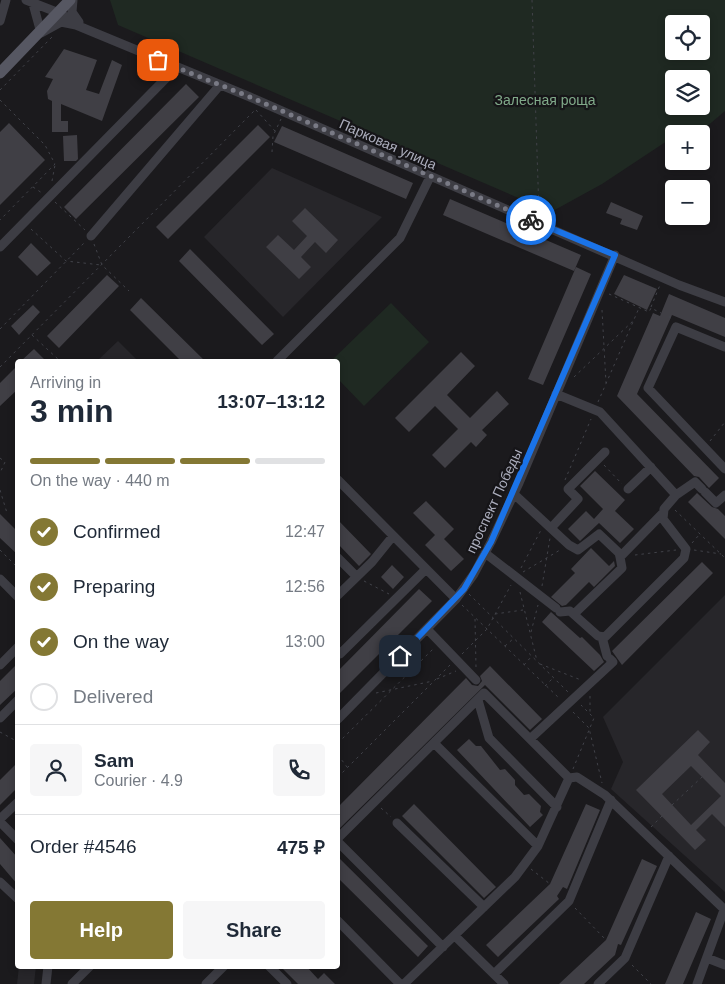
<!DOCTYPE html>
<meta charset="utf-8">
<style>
body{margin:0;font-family:Arial,sans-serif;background:#f6f6f7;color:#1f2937;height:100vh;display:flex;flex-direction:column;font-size:19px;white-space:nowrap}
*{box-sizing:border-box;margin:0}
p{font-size:16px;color:#747a83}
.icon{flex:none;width:28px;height:28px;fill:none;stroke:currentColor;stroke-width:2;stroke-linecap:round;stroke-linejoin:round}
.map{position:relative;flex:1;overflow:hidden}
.drawer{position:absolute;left:15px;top:359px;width:325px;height:610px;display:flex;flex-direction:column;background:#fff;border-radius:5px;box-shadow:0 2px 8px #0003}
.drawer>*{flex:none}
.buttons{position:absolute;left:665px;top:15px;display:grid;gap:10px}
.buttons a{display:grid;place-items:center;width:45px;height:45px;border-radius:5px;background:#fff;box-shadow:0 2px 8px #0003;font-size:25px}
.pin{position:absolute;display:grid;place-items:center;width:42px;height:42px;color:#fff;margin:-21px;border-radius:10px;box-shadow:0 2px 8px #0006}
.courier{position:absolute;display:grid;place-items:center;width:50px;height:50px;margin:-25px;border:4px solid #1a73e8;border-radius:50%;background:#fff;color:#222;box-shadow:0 1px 6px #0007}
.head em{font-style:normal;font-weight:700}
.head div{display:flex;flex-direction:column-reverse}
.head{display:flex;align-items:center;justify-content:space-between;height:85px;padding:0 15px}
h1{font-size:32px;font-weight:700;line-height:38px}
.bar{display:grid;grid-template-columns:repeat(4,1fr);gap:8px 5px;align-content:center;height:60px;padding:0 15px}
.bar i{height:6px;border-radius:4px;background:#e0e1e3}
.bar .selected{background:#847834}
.bar p{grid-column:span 4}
.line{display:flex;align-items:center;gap:12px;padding:0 15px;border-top:1px solid #e0e1e3}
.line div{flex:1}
.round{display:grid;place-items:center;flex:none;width:52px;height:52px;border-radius:5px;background:#f6f6f7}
ol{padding:0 15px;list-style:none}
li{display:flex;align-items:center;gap:15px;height:55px}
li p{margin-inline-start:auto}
li .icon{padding:5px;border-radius:50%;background:#847834;color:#fff;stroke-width:4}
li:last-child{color:#747a83}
li i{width:28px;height:28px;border:2px solid #e0e1e3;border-radius:50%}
.primary-button{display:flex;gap:10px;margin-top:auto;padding:10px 15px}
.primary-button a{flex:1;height:58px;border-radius:5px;background:#847834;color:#fff;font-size:20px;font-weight:700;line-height:58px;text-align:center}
.primary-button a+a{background:#f6f6f7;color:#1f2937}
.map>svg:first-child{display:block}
</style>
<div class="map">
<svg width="725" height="984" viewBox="0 0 725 984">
<rect width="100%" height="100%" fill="#1b1a1d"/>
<path fill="#27262a" d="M272,168L382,217L283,317L204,237Z
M118,341L138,361H97Z
M725,595V892L611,789L623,762L603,717Z
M19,966H36L34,984H17Z"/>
<path fill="#1f2922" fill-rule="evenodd" d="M110,0H725V111L698,134H674V140L667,141L602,184L551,212L118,25ZM674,24H701V51H674ZM674,79H701V106H674Z
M391,303L429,342L364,406L338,379V361H331Z"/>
<path fill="#403f45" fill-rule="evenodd" d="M64,49L97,60L86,90L99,94L112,60L122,65L102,121L61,104V121H68V132H52V101L48,99L47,91L53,79L45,77Z
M186,84L199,97L76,219L64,207Z
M9,123L45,160L0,205V132Z
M258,125L270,137L168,239L156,227Z
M282,126L413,183L406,199L274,142Z
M77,135L78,159L76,161H64L63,136Z
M450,199L581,255L574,271L443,215Z
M611,202L643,216L637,230L620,224L622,219L606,213Z
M305,208L338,240L326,253L315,242L301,257L311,267L299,279L266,247L278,235L294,250L307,236L292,221Z
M31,243L51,263L37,276L18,257Z
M190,249L274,334L262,345L179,261Z
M576,267L591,274L543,385L528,379Z
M107,275L119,286L59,348L47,336Z
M624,275L657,289L647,310L614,294Z
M669,294L725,318V337L672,315L637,394L719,478L709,488L699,477L694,476L617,396L653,313L660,316Z
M141,298L205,361H181L130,310Z
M33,305L40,312L19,335L11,326Z
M34,349L46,361H21Z
M461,352L475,366L447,395L470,418L497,391L509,404L482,430L487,435L476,447L471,442L445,468L432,455L458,429L435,406L409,432L395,418Z
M18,365V389L0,406V383Z
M595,471L625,500L615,511L634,529L620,543L599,523L580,541L568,529L586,511L594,519L603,509L580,486Z
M697,493L712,507L718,509L725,516V539L688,502Z
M426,501L454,529L444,539L464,559L451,571L425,545L435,535L413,513Z
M0,514L18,532V555L0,538Z
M338,520L371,554L359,566L338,544Z
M591,548L609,566L614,561L615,566L594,587L589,582L566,605L562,606L551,597L575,573L571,569Z
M702,562L713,573L622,665L612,651Z
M392,565L404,577L393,589L381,577Z
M419,589L432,601L338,695V671Z
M551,612L580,638L582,637L600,655L604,662L594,671L542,622Z
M18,663V688L0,705V681Z
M490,666L542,719L530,730L485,685L338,830V807L466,678L472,685L478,686L482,681L480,676Z
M698,730L710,742L698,755L725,783V827L712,814L696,830L706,840L695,850L636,790ZM691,766L721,796L691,825L662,794Z
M469,739L476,746H481L500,770L505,769L515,780V785L524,795L529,794L541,806L540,812L543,815L530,827L457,750Z
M18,762V787L0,805V780Z
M414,804L496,887L484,898L402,816Z
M586,804L600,810L567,889L563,887L557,896L559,899L498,957L486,945L550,884Z
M0,838L18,858V885L0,864Z
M338,857L428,946L418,957L338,878Z
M642,859L657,866L621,945L618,944L615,955L584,984H559L606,940Z
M696,912L711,919L683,984H665Z
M280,966H306L318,979L324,973L335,984H298Z"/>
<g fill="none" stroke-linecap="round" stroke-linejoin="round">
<path stroke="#414249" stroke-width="1" stroke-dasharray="2.5 4" stroke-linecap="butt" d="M532,0L539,213
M0,90L52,37
M0,100L45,145L55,164L0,220
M256,110L275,131
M272,152L273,136L281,119
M52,181L55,165
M33,187L42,193
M55,202L85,230
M31,229L66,261L101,265
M94,244L102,265L129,291
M609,294L649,312L651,308L661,313
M651,307L660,285
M602,310L606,383
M669,316L671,320
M0,329L85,242
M32,335L60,361
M0,367L256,109
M574,377L634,320
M598,402L639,308
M710,441L725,422
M0,458L5,462L0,473
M604,465L622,484
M565,480L591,419
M0,490L7,513
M675,510L725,558
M692,543L699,535
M0,550L18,568
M694,550L721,554
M635,555L676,550
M521,568L541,530
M523,572L560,550
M364,581L389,594
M542,586L550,538
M520,592L537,661
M469,594L568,692
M462,605L560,699
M495,614L523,610
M475,619L476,667
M531,632L538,605
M505,646L513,639
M462,654L487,629L511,585
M540,664L581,680
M524,665L531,657
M437,679L456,671
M545,686L553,678
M376,693L433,681
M590,696V714
M573,712L589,728L602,783
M0,732L18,742
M338,743L433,649
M338,755L347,767
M573,769L594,718L581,705
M338,777L450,665
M672,805L702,777
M381,808L391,817
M651,827L662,816
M531,869L550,884
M575,908L606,940
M632,965L651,984"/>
<path stroke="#3d3d44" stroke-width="9" d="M26,0L59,13L75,22
M32,0L41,33L61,22L76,25L250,97L679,285L725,302
M73,0L72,12L79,22
M0,21L6,0
M91,236L220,85
M0,247L176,68
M725,347L676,327L648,388L725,469
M277,361L400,238L430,177
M556,394L600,412L676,495L664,509L663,519L686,549L684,558L605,637L598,636L570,611L560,612
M338,480L456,599
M628,489L651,467
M705,492L716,503L725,495
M514,494L569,545L578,550L599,534L619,553L620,557
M676,495L695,482L702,489
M551,528L578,499L568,489L605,452
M485,553L556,608
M338,558L356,576
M0,579L18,597
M338,595L372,562L393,536
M574,614L622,568L620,557L662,514
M427,629L476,680
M602,637L607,656
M338,651L340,654L426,569
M0,665L18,647
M478,700L489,738L557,807
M0,718L18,700
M338,719L456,599L474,574L491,542L519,483L615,255
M530,739L613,662L610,659
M434,743L538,846
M569,778L577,777L605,795L725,910
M0,819L18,802
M0,822L18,840
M397,823L484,907
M338,838L484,693L569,778L538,846L515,877L404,984
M338,842L443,947
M0,882L18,899
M338,921L400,984
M455,936L504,984
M707,958L725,965
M269,966L287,984
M494,974L569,901L611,800
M46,984L48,966
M72,984L90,966
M206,984L224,966
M598,984L625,958L669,856
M697,984L724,910"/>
<path stroke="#565762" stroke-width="11" d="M0,73L70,0"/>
</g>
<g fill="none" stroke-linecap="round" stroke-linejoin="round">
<path stroke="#797a85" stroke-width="5" stroke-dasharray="0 9" d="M158,60L250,97L531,220"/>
<path stroke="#1a73e8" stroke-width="6" d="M400,656L464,589L491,542L615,255L531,220"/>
</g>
<g text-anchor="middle" stroke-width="4.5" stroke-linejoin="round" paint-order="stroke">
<g font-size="14" fill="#81aa8a" stroke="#161518">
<text x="545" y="105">Залесная роща</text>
</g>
<g font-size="14" fill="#acaebd" stroke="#161518">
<text transform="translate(388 144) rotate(24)" y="5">Парковая улица</text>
<text transform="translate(494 501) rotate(-65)" y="5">проспект Победы</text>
</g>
</g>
</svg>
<div class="buttons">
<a><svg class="icon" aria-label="locate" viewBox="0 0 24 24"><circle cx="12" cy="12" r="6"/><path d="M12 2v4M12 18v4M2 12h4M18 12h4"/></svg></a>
<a><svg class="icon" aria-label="layers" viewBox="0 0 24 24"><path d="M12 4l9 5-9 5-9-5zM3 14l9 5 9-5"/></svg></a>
<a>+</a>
<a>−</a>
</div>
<div class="pin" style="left:158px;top:60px;background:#ea580c"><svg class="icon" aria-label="bag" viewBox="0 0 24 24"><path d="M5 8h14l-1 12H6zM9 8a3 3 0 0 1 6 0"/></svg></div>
<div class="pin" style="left:400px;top:656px;background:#1f2937"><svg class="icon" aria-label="home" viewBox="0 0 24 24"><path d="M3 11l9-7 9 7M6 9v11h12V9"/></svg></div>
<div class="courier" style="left:531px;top:220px"><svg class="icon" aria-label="bike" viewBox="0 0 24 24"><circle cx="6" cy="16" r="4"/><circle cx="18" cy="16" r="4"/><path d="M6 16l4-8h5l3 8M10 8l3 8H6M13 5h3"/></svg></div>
<section class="drawer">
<div class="head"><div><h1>3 min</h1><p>Arriving in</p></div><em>13:07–13:12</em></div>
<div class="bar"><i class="selected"></i><i class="selected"></i><i class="selected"></i><i></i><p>On the way · 440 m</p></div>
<ol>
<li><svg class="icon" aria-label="check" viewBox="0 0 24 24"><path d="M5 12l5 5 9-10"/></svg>Confirmed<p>12:47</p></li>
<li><svg class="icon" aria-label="check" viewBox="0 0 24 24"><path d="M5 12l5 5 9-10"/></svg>Preparing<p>12:56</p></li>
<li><svg class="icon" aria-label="check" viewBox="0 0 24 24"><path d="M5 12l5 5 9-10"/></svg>On the way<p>13:00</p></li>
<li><i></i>Delivered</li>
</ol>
<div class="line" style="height:90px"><a class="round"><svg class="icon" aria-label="person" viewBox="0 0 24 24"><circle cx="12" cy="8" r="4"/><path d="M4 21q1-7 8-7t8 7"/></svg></a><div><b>Sam</b><p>Courier · 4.9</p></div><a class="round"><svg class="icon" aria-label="phone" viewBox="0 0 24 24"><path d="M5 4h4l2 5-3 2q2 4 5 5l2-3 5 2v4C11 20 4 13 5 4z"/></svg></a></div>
<div class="line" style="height:65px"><div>Order #4546</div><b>475 ₽</b></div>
<div class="primary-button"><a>Help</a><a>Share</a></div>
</section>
</div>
